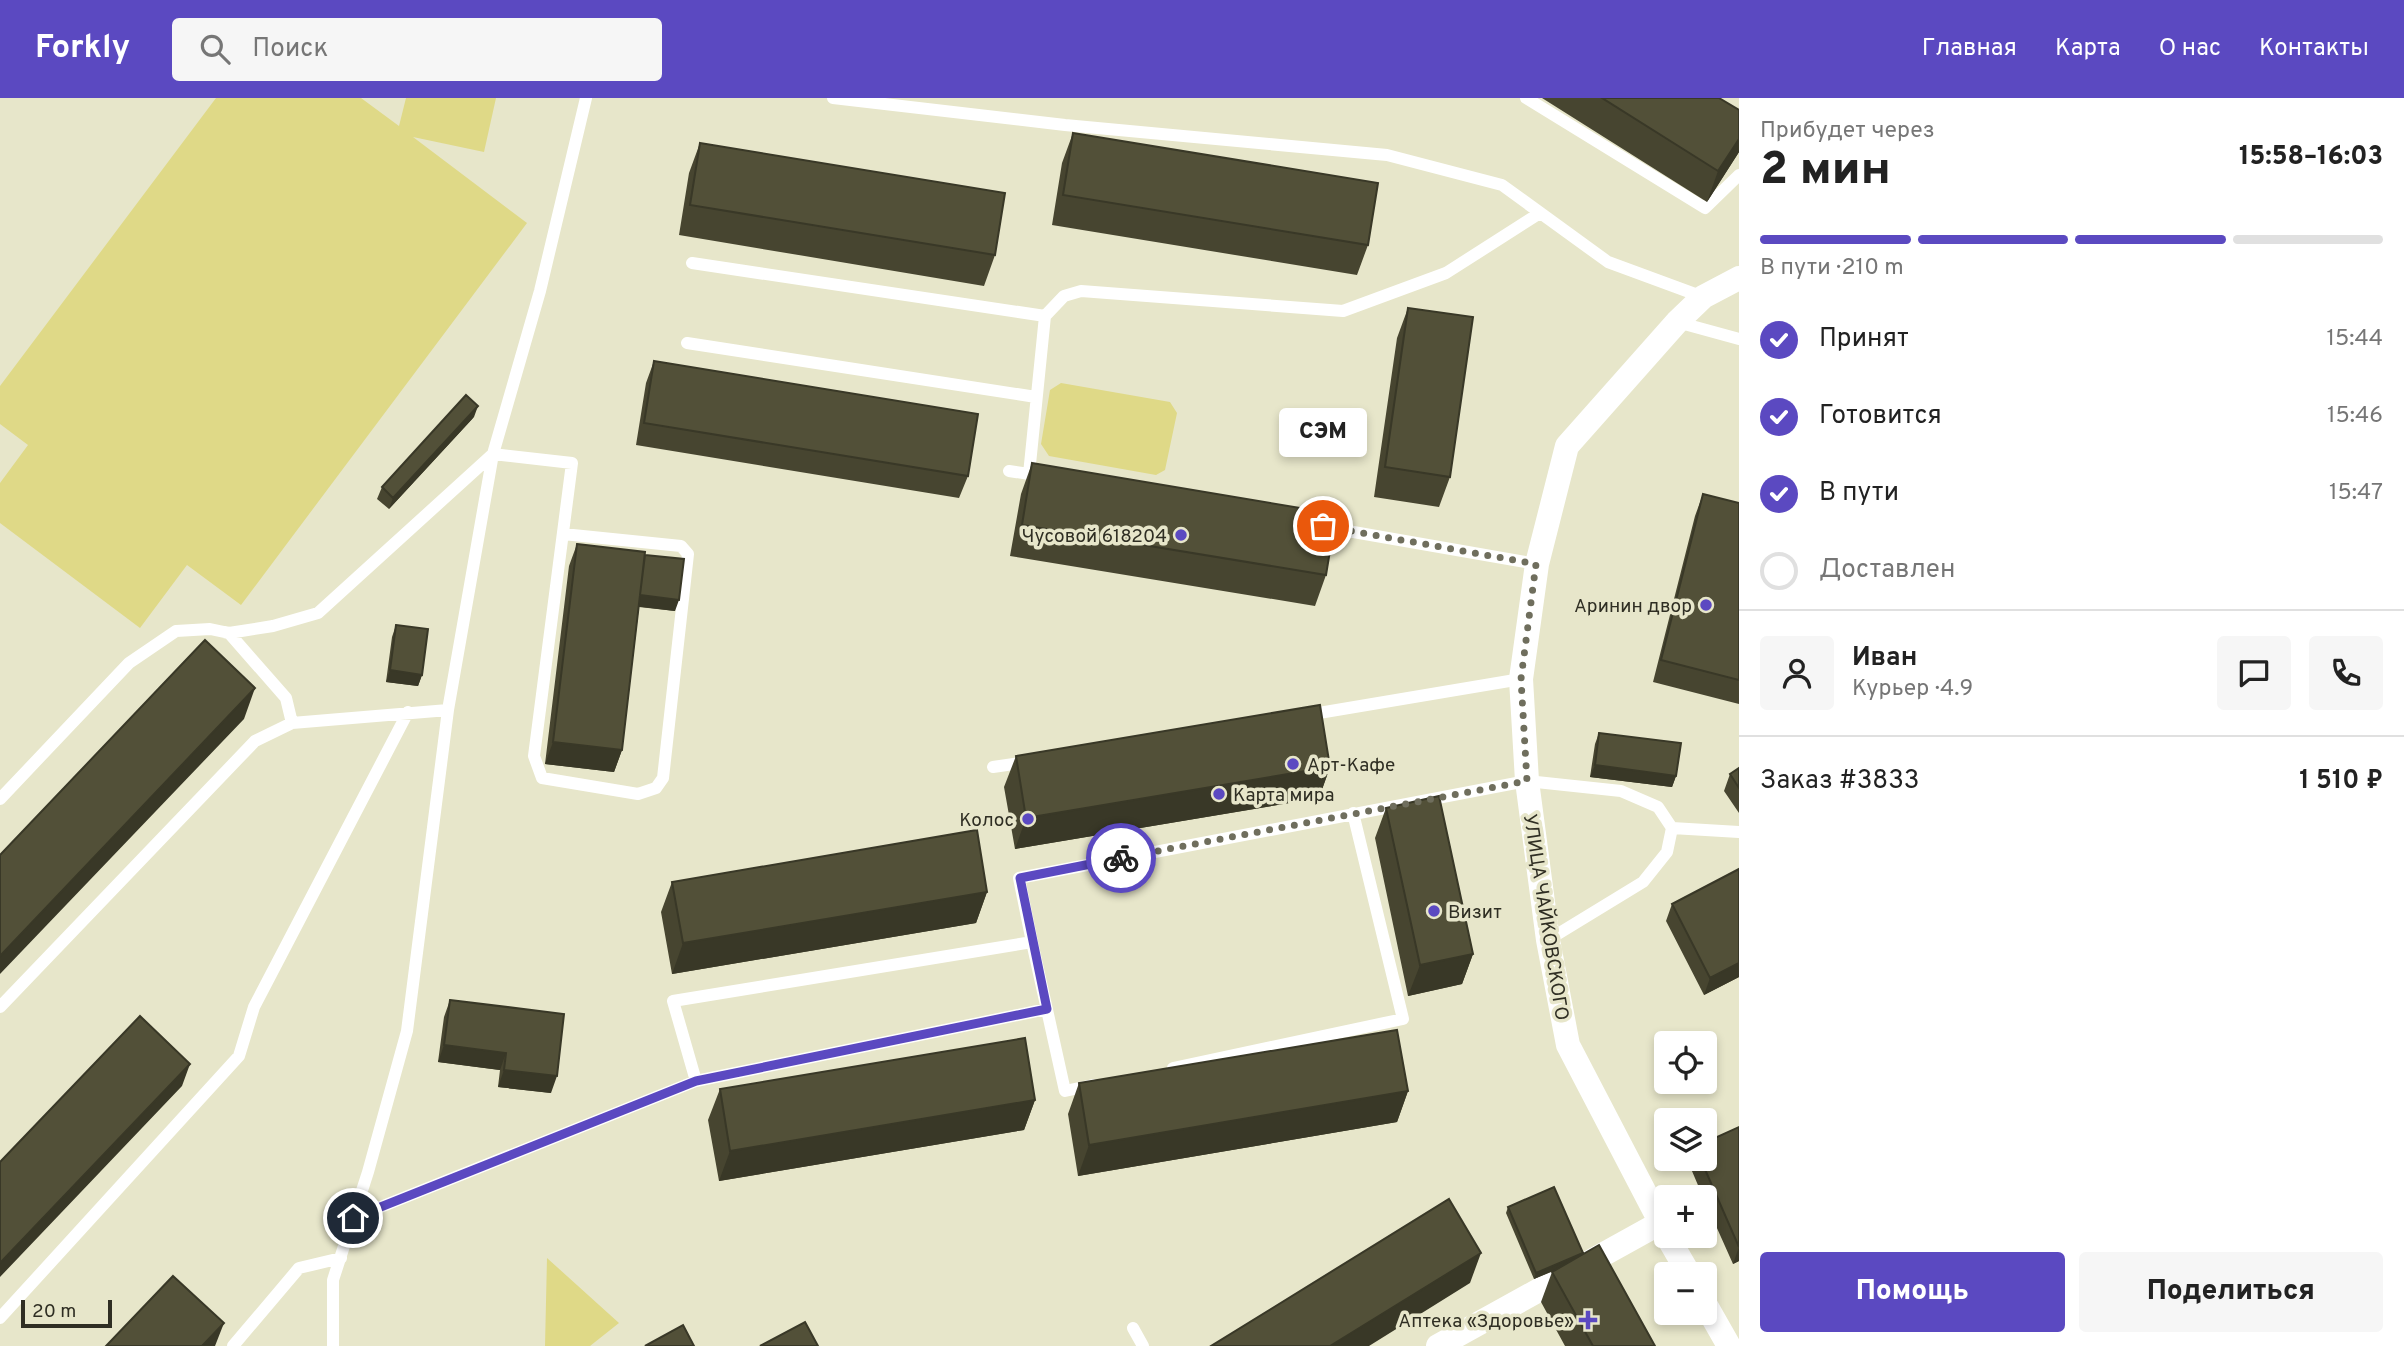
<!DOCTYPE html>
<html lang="ru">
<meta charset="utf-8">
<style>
body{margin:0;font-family:Overpass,sans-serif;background:#f6f6f6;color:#222;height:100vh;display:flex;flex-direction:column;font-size:26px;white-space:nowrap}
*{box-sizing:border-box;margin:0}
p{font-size:23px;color:#767676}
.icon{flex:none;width:38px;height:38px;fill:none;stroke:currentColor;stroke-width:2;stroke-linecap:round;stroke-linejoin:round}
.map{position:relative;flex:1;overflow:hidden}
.drawer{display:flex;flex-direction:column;background:#fff;width:665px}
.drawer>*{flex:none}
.controls{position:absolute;left:1654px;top:933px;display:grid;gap:14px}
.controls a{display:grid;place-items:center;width:63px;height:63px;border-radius:7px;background:#fff;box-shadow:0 4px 10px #0003;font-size:35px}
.scale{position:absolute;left:21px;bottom:18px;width:91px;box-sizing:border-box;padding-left:7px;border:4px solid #2f2e23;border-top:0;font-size:19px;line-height:24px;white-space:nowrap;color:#2f2e23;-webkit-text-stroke:5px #e7e6ca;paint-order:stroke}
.pin{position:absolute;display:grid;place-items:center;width:60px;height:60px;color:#fff;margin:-30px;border:4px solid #fff;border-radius:50%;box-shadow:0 2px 7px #0007}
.courier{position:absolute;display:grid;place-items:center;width:70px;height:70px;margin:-35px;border:5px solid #5b49c1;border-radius:50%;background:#fff;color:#222;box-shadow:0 2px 9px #0007}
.bubble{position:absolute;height:49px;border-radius:7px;background:#fff;box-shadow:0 4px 10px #0003;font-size:23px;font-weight:800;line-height:49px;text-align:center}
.headline em{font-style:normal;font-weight:800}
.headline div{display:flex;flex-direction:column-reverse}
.headline{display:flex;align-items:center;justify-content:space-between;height:119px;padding:0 21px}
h1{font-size:46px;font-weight:800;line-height:52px}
.bar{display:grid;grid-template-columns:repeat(4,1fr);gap:10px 7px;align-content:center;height:84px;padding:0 21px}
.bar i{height:9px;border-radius:5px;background:#e0e0e0}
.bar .current{background:#5b49c1}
.bar p{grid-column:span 4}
.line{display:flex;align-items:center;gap:18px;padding:0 21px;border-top:2px solid #e0e0e0}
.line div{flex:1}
.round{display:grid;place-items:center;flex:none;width:74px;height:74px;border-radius:7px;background:#f6f6f6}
ol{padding:0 21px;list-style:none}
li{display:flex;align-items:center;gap:21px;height:77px}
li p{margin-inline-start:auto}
li .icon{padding:7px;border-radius:50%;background:#5b49c1;color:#fff;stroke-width:4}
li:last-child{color:#767676}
li i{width:38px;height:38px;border:4px solid #e0e0e0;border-radius:50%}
.primary-button{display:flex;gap:14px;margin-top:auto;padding:14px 21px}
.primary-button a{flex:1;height:80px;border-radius:7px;background:#5b49c1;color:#fff;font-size:28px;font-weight:800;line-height:80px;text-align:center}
.primary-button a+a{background:#f6f6f6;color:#222}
header{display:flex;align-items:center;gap:42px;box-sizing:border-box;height:98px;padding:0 35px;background:#5b49c1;color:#fff}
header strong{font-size:33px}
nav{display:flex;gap:38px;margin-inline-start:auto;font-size:24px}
.search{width:490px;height:63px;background:#f6f6f6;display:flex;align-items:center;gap:18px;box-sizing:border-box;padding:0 24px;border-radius:7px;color:#767676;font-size:26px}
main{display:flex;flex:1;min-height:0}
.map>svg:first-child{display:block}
</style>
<header>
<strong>Forkly</strong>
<div class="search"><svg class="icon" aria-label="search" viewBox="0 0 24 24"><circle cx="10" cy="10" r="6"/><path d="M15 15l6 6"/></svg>Поиск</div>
<nav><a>Главная</a><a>Карта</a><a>О нас</a><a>Контакты</a></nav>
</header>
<main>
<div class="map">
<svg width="1739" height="1248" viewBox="0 0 1739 1248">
<rect width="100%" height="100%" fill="#e7e6ca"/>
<path fill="#dfd987" d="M216,0H361L399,28L406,0H496L484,54L413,39L527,125L241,507L187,467L140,530L0,425V385L28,347L0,326V288Z
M1061,285L1170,304L1177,315L1165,372L1156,377L1049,358L1041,346L1050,292Z
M547,1160L619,1225L590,1248H545Z"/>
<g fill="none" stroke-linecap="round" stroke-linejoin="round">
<path stroke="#fff" stroke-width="12" d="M833,0L1065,27L1387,57L1502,87L1608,164L1703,199
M1526,0L1705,110L1739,77
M692,165L1045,218
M1677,224L1739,241
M687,245L1036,299
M1009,373L1036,377
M1029,376L1045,218L1064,198L1081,193L1343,213L1446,175L1540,115
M1319,428L1537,466
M224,534L229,535L286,600L292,625
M1307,617L1521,581
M993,669L1027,664
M0,701L129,565L176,533L210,531L229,535L273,528L318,515L493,356L572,365L534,658L542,680L638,696L656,690L663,680L688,456L681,448L563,436
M1672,730L1739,734
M1032,844L1065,993L1093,987
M0,909L255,643L292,625L448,612
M1173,970L1403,921L1353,715
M696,983L673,903L1032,844L1019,780L1527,683L1621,693L1658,709L1672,730L1667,754L1643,784L1548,842
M353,1120L696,983L1047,911
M0,1220L239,958L254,909L408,614
M1133,1230L1143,1248
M233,1248L299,1170L341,1160
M333,1248V1182L368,1074L407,933L448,612L493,356L540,193L586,0"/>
<path stroke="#fff" stroke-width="24" d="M1666,1135L1568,947L1548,842L1527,683L1521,581L1537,466L1567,348L1677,224L1703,199L1739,180
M1667,1138L1689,1176
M1704,1204L1729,1248
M1438,1248L1660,1125"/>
</g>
<path fill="#474530" d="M1542,0H1719L1739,54L1707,104Z
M1073,35L1368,147L1357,177L1052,127L1062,65Z
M700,45L995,157L984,188L679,137L689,75Z
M1408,210L1450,379L1439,409L1374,399L1397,240Z
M654,263L968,378L959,400L636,347L646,285Z
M474,319L389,411L377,401L382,389Z
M1032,365L1326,477L1315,508L1010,458L1021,396Z
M1703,396L1739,405V606L1653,584L1695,418Z
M577,446L645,457L675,513L639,509L622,652L614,674L545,666L569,468Z
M396,527L422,577L418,588L386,584L392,539Z
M1599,635L1676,678L1672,689L1590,679L1595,646Z
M1016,658L1330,669L1319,700L1015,751L1004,689Z
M1739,670V715L1724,693L1730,676Z
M1386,710L1473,856L1462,886L1408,898L1375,740Z
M672,784L987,794L976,825L672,876L661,814Z
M1672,806L1739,879L1704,897L1666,823Z
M450,902L551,995L498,989L500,972L438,964L444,919Z
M1079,985L1408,993L1397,1024L1078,1078L1068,1016Z
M720,991L1035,1002L1024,1032L719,1083L708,1022Z
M1739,1029V1163L1733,1166L1704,1101V1099H1703L1689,1066L1691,1060H1704Z
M1508,1109L1583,1155L1582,1157L1655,1248H1565L1541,1204L1552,1174L1556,1172L1534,1181L1506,1115Z"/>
<path fill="#393827" d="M1739,41V54L1707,104L1718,73Z
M478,308L474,319L389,411L393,400Z
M638,497L679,502L675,513L634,508Z
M390,572L422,577L418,588L386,584Z
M255,590L244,621L0,876V858Z
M553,644L622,652L614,674L545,666Z
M1595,667L1676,678L1672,689L1590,679Z
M1330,669L1319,700L1015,751L1026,720Z
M987,794L976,825L672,876L683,845Z
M1473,856L1462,886L1408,898L1420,867Z
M1739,865V879L1704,897L1710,880Z
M444,947L506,955L500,972L438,964Z
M190,966L182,988L0,1179V1165Z
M504,972L557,978L551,995L498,989Z
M1408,993L1397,1024L1078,1078L1089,1047Z
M1035,1002L1024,1032L719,1083L730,1053Z
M1739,1149V1163L1733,1166Z
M1481,1155L1470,1185L1369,1248H1330Z
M1583,1155L1580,1161L1534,1181L1536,1175Z
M224,1225L215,1248H202Z"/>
<path fill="#525038" stroke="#393827" stroke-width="2" d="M1602,0H1719L1739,12V41L1718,73Z
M1073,35L1378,85L1368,147L1063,97Z
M700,45L1005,95L995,157L690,107Z
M1408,210L1473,219L1450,379L1385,369Z
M654,263L978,316L968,378L644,325Z
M466,297L478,308L393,400L382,389Z
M1032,365L1336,416L1326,477L1022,427Z
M1703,396L1739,405V582L1661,562Z
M577,446L645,454L622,652L553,644Z
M645,457L684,461L679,502L640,497Z
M396,527L428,531L422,577L390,572Z
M205,542L255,590L0,858V757Z
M1320,607L1330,669L1026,720L1016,658Z
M1599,635L1681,645L1676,678L1595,667Z
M1739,670V690L1730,676Z
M1439,698L1473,856L1420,867L1386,710Z
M977,732L987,794L683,845L672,784Z
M1739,771V865L1710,880L1672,806Z
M450,902L564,916L557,978L504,972L506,955L444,947Z
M140,918L190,966L0,1165V1064Z
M1397,932L1408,993L1089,1047L1079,985Z
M1025,940L1035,1002L730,1053L720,991Z
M1739,1029V1149L1700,1060H1704V1045Z
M1554,1089L1583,1155L1536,1175L1508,1109Z
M1449,1101L1481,1155L1330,1248H1211Z
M1599,1147L1655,1248H1593L1552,1174Z
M173,1178L224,1225L202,1248H106Z
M805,1224L818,1248H760Z
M683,1227L694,1248H645Z"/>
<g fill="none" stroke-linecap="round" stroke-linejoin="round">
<path stroke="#6f6e5d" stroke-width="7" stroke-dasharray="0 12.6" d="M1121,760L1527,683L1521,581L1536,466L1323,428"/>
<path stroke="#5b49c1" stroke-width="9" d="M353,1120L696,983L1047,911L1020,780L1121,760"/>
</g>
<g fill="#5b49c1" stroke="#e7e6ca" stroke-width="2.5">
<circle cx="1181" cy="437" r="7"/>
<circle cx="1706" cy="507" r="7"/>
<circle cx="1293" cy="666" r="7"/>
<circle cx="1219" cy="696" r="7"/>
<circle cx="1028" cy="721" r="7"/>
<circle cx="1434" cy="813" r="7"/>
<path d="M1584.5 1211.5h7v7h7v7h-7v7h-7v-7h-7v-7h7z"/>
</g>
<g text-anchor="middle" stroke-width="7" stroke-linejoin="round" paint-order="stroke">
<g font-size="19" fill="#2f2e23" stroke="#e7e6ca" text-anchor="end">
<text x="1167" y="444">Чусовой 618204</text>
<text x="1692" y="514">Аринин двор</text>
<text x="1307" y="673" text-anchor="start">Арт-Кафе</text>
<text x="1233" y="703" text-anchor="start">Карта мира</text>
<text x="1014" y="728">Колос</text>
<text x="1448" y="820" text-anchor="start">Визит</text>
<text x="1574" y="1229">Аптека «Здоровье»</text>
</g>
<g font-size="19" fill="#2f2e23" stroke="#e7e6ca">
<text transform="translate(1547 819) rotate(81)" y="7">УЛИЦА ЧАЙКОВСКОГО</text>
</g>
</g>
</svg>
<div class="controls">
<a><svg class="icon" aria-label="locate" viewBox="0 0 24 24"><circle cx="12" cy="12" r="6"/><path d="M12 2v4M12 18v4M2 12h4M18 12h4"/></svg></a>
<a><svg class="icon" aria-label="layers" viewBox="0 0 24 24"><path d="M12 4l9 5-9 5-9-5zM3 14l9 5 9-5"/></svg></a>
<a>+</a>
<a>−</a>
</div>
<div class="scale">20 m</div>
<div class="pin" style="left:1323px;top:428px;background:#ea580c"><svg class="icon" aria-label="bag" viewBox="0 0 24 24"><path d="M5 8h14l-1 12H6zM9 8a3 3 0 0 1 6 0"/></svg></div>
<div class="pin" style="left:353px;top:1120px;background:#1f2937"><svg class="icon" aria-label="home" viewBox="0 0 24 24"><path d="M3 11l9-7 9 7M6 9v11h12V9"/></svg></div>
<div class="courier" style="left:1121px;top:760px"><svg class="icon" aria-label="bike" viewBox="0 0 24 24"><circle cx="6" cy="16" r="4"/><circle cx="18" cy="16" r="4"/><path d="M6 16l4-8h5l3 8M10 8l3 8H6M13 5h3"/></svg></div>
<div class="bubble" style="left:1279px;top:310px;width:88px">СЭМ</div>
</div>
<section class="drawer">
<div class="headline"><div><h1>2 мин</h1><p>Прибудет через</p></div><em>15:58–16:03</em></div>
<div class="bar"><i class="current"></i><i class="current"></i><i class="current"></i><i></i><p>В пути · 210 m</p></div>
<ol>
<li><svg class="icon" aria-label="check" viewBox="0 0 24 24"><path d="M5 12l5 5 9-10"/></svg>Принят<p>15:44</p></li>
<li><svg class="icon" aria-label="check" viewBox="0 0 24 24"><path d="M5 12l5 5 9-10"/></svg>Готовится<p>15:46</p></li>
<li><svg class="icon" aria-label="check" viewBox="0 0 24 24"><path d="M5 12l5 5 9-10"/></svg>В пути<p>15:47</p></li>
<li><i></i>Доставлен</li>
</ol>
<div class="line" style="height:126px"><a class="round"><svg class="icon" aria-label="person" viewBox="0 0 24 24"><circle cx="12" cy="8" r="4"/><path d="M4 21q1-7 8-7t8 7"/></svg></a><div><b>Иван</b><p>Курьер · 4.9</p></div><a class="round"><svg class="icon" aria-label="chat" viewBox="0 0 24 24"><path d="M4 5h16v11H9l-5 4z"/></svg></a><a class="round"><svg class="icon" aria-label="phone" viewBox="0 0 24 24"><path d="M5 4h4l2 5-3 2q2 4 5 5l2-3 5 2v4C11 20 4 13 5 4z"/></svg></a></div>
<div class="line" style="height:91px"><div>Заказ #3833</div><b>1 510 ₽</b></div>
<div class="primary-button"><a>Помощь</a><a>Поделиться</a></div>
</section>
</main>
